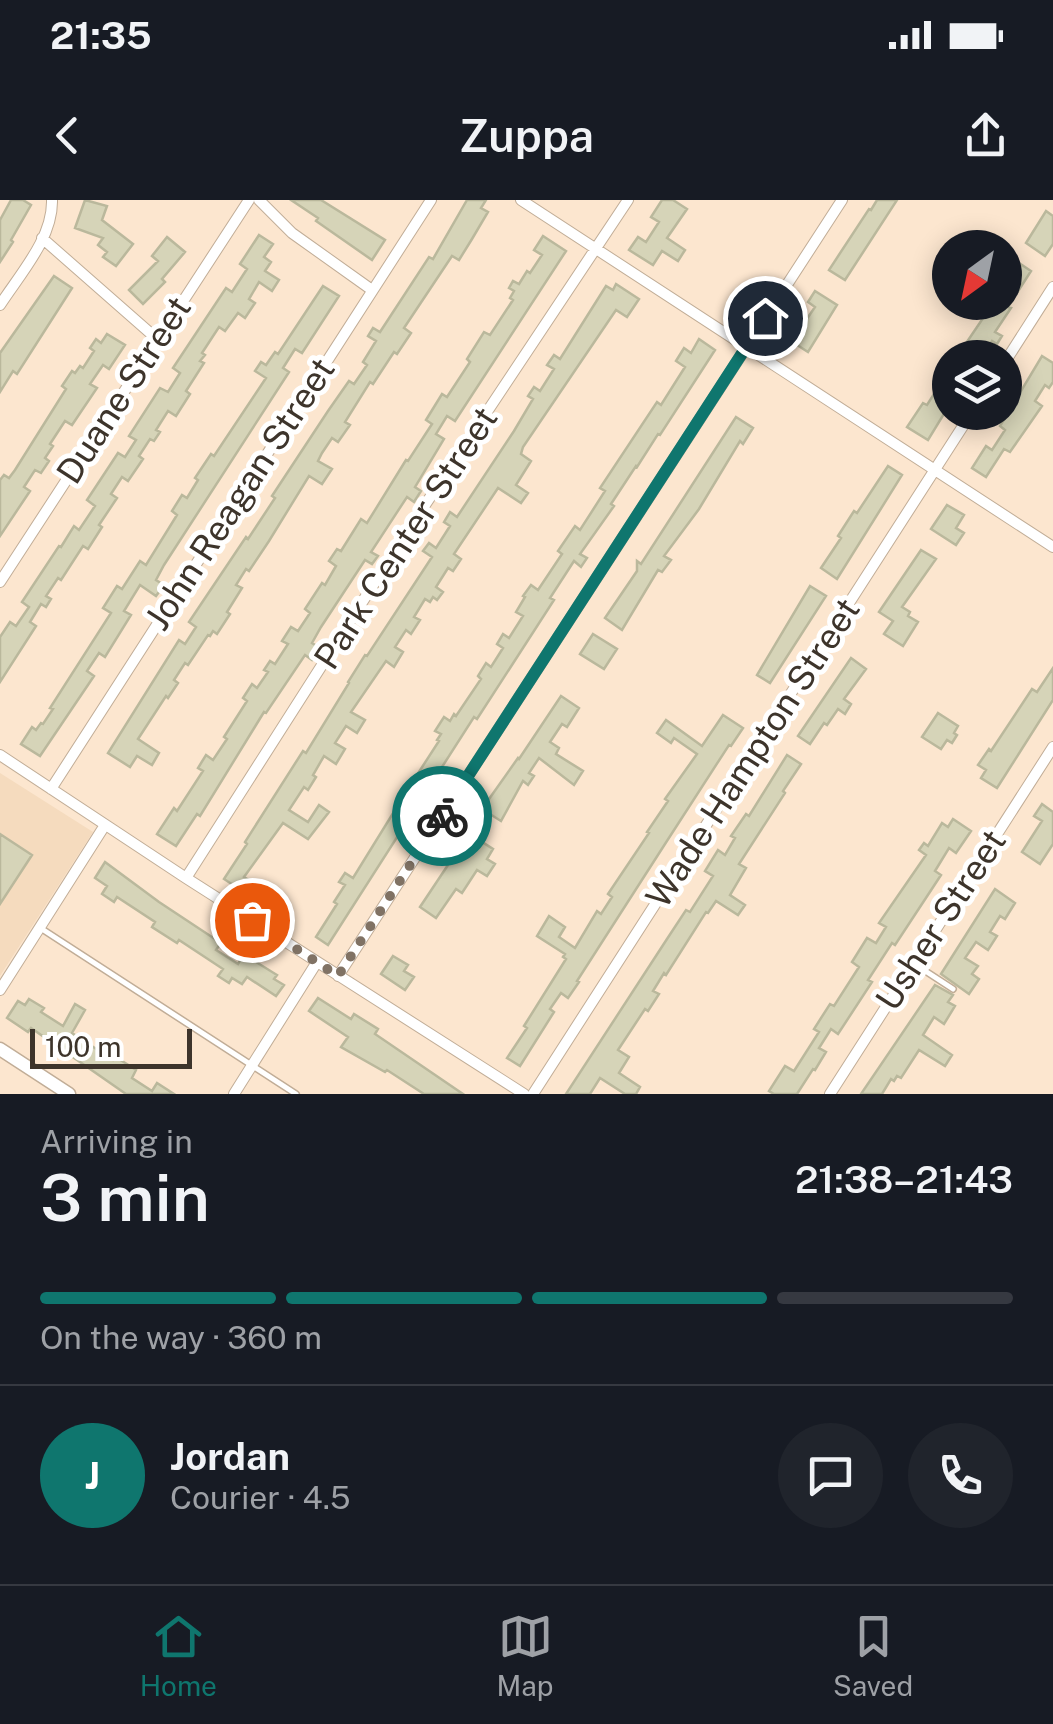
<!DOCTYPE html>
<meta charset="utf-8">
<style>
body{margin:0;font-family:"Public Sans",sans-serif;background:#20242c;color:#f1f3f6;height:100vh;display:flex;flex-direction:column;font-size:38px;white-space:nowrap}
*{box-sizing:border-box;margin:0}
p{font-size:32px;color:#9ea1a6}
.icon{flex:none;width:55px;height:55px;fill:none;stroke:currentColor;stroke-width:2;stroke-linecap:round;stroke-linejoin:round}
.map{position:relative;height:894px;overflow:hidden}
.panel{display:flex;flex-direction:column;background:#171b24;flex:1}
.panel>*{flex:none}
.needle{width:65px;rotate:213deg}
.tools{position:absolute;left:932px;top:30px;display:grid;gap:20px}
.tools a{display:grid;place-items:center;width:90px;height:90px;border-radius:50%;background:#171b24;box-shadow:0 5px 25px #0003;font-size:50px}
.scale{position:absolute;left:30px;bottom:25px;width:162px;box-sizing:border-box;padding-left:10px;border:5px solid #3d342b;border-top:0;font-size:28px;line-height:35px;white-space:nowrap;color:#3d342b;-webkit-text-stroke:8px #fff;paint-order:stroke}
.pin{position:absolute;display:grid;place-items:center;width:85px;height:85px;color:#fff;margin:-42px;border:5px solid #fff;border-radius:50%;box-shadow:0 2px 10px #0007}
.courier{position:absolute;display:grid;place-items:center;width:100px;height:100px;margin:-50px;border:8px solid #0f766e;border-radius:50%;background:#fff;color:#222;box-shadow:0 2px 12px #0007}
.overview em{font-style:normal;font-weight:600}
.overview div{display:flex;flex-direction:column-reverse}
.overview{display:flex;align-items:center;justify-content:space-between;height:170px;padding:0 40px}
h1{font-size:65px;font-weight:600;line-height:75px}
.bar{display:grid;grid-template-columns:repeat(4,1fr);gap:15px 10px;align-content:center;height:120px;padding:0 40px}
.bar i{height:12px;border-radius:8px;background:#363941}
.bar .selected{background:#0f766e}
.bar p{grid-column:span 4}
.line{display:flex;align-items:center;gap:25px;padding:0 40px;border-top:2px solid #363941}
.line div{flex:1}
.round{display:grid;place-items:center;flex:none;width:105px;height:105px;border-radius:52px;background:#20242c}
.status{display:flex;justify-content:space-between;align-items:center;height:70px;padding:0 50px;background:#171b24;direction:ltr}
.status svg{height:28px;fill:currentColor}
header{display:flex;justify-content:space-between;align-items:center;height:130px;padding:0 40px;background:#171b24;font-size:45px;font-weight:600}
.dock{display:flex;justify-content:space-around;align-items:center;height:140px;border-top:2px solid #363941;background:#171b24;font-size:28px;color:#9ea1a6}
.dock a{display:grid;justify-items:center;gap:5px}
.dock .selected{color:#0f766e}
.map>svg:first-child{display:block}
</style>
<div class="status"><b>21:35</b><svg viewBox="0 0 49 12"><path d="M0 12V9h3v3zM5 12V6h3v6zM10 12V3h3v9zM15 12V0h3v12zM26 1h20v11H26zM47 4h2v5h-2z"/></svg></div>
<header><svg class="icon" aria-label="back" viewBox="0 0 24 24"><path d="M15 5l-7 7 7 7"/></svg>Zuppa<svg class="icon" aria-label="share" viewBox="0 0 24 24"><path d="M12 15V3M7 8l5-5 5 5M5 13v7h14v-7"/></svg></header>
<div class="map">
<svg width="1053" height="894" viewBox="0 0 1053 894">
<rect width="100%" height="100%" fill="#fce6cf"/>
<path fill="#f5dbbe" d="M0,573L93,632L0,776Z"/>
<path fill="#d6d4b8" stroke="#bab89c" stroke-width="2.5" d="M11,0H23L31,5L11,40L13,42L0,62V20Z
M85,0L107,6L102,20L133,44L116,66L103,57L107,52L98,45L103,38L75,28Z
M291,0H321L385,40L372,60L316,21L318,18Z
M467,0H486L481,8L488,12L472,39L459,60L452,56L404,128L411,133L397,154L394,152L373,184L370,182L345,222L350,225L338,242L332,238L322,253L318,261L332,269L322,284L309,276L269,341L249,371L246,369L236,385L242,388L227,412L230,414L217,434L213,431L210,436L208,435L188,465L185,463L174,480L178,483L168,498L166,496L138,539L159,553L152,565L137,556L130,567L108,553L179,440L185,444L196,427L189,422L246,337L248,339L275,298L272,296L328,211L349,181L354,184L367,165L363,162L376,141L368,136L373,128L380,132L429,57L433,59Z
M662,0H673L687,9L667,38L685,50L678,61L662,51L653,65L629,50L638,37L646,42L659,22L651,17Z
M877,0H897L845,80L829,70L869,9L871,10Z
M1046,11L1053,16V44L1045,56L1026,43Z
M259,35L273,44L264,57L271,62L265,71L279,80L272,91L259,82L249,99L255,103L245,118L238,113L225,131L219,127L202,153L205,155L200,161L204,163L186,191L190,194L176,216L168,211L156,230L160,232L154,241L150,239L139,256L143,259L128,281L122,277L111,294L117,298L99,325L102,327L88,349L83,346L61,380L58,378L46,396L51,399L46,407L41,404L30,422L36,426L0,482V437L10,422L16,426L29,407L22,402L59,346L61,347L74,326L79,330L95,306L87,300L118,253L125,257L136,240L129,236L160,188L168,192L180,173L173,168L226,88L232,92L247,69L240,64Z
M543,36L566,51L455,221L447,216L436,234L444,239L415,287L421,291L414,302L407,297L371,352L378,356L372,364L365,360L321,427L312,443L320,448L312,460L305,455L266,513L264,512L200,616L197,614L176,646L157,634L174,608L177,611L203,571L198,568L206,555L213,560L227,539L224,537L247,501L243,498L252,484L257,488L268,472L264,470L270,461L275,464L288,444L282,441L291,427L298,431L310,413L305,409L322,383L325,385L336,366L329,361L337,349L341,351L361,319L367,323L406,260L408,261L432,224L426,220L442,194L447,197L470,162L467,159L484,132L490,135L513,100L510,98L514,91L509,88L513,81L519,84L527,71L530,73L542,55L534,50Z
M167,37L185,52L162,79L165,82L143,104L129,90L158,61L152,56Z
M1019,63L1031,71L1008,107L1011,108L995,132L1002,136L997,144L992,141L981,158H956L994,102H1005V84Z
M54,76L72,88L17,174L13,171L0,192V153Z
M616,84L639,99L627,117L616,110L523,247L521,254L531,261L516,285L528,293L521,303L498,288L454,354L461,359L453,371L448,368L436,387L443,392L437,400L433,397L430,402L425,399L414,417L420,420L411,434L406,430L395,447L403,452L394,467L386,461L351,512L365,520L357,533L346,526L335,543L345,549L336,564L324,556L313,575L316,577L308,590L304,587L289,610L308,622L319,605L329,612L308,639L283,623L244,677L257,685L250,696L224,679L247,644L245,642L303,551L306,553L349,483L348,482L365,455L367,456L432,357L423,351L429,343L436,348L450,326L444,322L450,312L457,317L514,231L533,199L528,196L534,187L540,191L554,169L547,165L554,155L560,159L606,86L613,90Z
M323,86L339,96L302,153L295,149L283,168L289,172L164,365L156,380L164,385L156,396L140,385L124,411L131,415L105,457L99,453L87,471L94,476L40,556L21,544L32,527L36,530L41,523L43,524L53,509L50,508L111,413L103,408L117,386L122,389L140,361L146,365L177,315L172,311L182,295L187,298L198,280L195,278L211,254L214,256L266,178L255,171L261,162L266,165L275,152L278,154Z
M815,91L837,105L808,152L788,139L796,126L800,129L815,107L808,102Z
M107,134L125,145L109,169L103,165L90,184L97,188L72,225L65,221L50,244L53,246L45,258L49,261L41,273L35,270L24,287L30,291L0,336V280L4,275L9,278L15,270L66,189L62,186L72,171L75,173L80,166L83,168L94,151L90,148L96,139L101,143Z
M699,139L715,150L660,235L658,234L637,267L636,266L611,304L614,306L580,354L587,358L581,367L574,361L550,398L554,400L477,519L474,517L328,745L316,737L337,704L334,702L345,685L339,682L345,673L353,678L400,602L398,600L407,585L409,586L415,578L439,541L437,540L441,534L435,531L444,517L450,521L454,514L456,516L481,479L478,476L486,463L491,467L503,448L497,444L503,434L509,438L523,416L516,412L525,397L523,396L531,385L538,390L562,354L558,351L575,326L580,330L605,291L600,288L657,202L661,205L685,167L676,161L684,148L691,153Z
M1042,156L1053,163V182L1049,188L1045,185L1035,201L1042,206L1010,252L1004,249L986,277L972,268L986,246L992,250L1005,230L1000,226Z
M950,169V204L928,240L907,227L923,203L927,205Z
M736,217L753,228L743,244L740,241L699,309L664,356L671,360L662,372L658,370L622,430L605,418L637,371V361L641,364Z
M888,266L902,275L837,379L821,368L841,338L838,336L854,311L857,313Z
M947,305L964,315L956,328L964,333L956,345L931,329Z
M921,350L936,359L902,407L910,412L908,416L918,422L903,446L884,434L893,421L879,412Z
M810,386L826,396L770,483L757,475Z
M593,434L617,449L604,469L580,454Z
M851,458L866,469L844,499L851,504L845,514L838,509L827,525L824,523L810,544L798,536Z
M1053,468V500L997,588L981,578L986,570L978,565L989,549L991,551L1032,489L1037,492Z
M561,496L579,508L567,527L562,524L550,542L559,548L556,554L583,571L574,585L539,558L529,573L534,576L528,585L523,581L501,621L482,609L518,558L519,559Z
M938,513L958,526L954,533L957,535L952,543L947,540L941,549L922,537Z
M723,515L743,528L731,546L729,545L665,644L577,781L579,782L568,798L561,793L550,809L554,812L520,866L507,858L527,828L524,826L566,759L563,757L565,754L537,736L549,716L565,727L559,737L575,748L597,711L601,714L612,697L608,694L649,633L647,632L668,601L665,599L697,554L674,538L671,543L657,533L666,520L702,546Z
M787,555L801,564L783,591L785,593L739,664L746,668L730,695L745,705L738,715L716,701L708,713L706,712L666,775L664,773L653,791L659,794L648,811L645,809L618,850L629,857L619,873L640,887L636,894H625L600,878L590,894H566L667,739L686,710L690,712L713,676L705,671L718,650L725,655L735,638L731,636L746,614L749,616Z
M1042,604L1053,612V644L1040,664L1022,652L1042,621L1034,616Z
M953,619L971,631L956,653L949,648L935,671L941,675L895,745L892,743L868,780L872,782L838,834L831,829L819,848L826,852L815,870L813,869L797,894H774L769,891L785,866L794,871L819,832L814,829L830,804L834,806L859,767L852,762L867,738L876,743L886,727L879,723L926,655L919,650L924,643L928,646L942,623L948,627Z
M474,626L481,630L476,638L493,649L487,659L495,664L487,676L477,670L462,693L456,689L436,718L420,707Z
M0,634L32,655L0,704Z
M105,662L159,702L221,743L216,750L238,764L246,750L259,758L256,762L277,775L274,779L284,785L276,796L247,777L242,784L232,778L229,783L218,776L223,769L179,740L177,743L152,727L155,722L117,697L114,702L102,694L107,686L95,678Z
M995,689L1015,703L1005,719L1000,716L990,732L997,736L988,750L976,742L965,758L978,766L972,774L979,779L969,794L941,774Z
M393,756L408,765L404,771L414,777L405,790L381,774Z
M935,785L953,795L948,802L955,806L944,824L934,817L923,835L952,855L945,866L919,850L901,878L897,876L894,881L891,879L882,894H861Z
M318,798L351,819L354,814L378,829L375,834L463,894H424L387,870L385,872L341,847L348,837L309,811Z
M29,799L44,808L41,812L63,826L75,804L85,810L72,833L113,860L116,857L136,870L132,878L152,891L157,883L174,894H126L31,828L28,832L7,818L18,801L25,805Z"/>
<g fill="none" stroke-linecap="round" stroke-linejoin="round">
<defs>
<path id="service" d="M42,729L296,894
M913,763L953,789"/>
<path id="minor" d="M259,0L292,33L372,90
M521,0L1053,347
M42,38L157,139
M0,105C20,74 53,38 52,0
M1005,162L1053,87
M0,382L249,0
M0,555L186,678L524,894
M51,589L431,0
M186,678L407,332L628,0
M338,776L842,0
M0,790L105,625
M234,894L317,762
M533,894L972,212
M830,894L1053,547"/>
<path id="tertiary" d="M0,849L69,894"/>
</defs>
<use href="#service" stroke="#c1ad97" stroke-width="8"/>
<use href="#minor" stroke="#c1ad97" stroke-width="12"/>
<use href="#tertiary" stroke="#c1ad97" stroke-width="15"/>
<use href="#service" stroke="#fff" stroke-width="5"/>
<use href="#minor" stroke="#fff" stroke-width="10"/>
<use href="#tertiary" stroke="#fff" stroke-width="12"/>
</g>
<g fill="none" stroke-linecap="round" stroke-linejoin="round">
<path stroke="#807264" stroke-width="10" stroke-dasharray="0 18" d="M252,720L338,776L442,616"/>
<path stroke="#0f766e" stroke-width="12" d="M442,616L765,118"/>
</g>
<g text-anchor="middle" stroke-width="10" stroke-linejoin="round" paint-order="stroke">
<g font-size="35" fill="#3d342b" stroke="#fff">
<text transform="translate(124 190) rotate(-57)" y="12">Duane Street</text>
<text transform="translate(240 294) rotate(-57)" y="12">John Reagan Street</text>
<text transform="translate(406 338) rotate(-57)" y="12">Park Center Street</text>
<text transform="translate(753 553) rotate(-57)" y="12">Wade Hampton Street</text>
<text transform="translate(941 720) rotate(-57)" y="12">Usher Street</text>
</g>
</g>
</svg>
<div class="tools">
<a><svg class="needle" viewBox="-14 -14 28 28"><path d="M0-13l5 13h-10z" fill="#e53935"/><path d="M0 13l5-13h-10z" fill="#9ea1a6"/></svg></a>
<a><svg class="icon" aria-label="layers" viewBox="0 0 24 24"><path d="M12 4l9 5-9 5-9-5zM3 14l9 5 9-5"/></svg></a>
</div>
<div class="scale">100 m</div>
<div class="pin" style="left:252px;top:720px;background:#ea580c"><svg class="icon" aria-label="bag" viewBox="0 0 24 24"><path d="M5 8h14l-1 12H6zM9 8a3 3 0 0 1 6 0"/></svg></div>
<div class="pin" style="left:765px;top:118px;background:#1f2937"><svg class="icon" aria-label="home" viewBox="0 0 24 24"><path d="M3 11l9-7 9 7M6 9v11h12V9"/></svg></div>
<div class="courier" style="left:442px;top:616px"><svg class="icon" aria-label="bike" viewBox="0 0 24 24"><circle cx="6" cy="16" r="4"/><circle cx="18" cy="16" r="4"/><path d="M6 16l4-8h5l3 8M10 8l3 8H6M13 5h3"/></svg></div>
</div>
<section class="panel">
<div class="overview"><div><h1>3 min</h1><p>Arriving in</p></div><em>21:38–21:43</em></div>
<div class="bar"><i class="selected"></i><i class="selected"></i><i class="selected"></i><i></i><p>On the way · 360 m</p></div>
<div class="line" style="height:180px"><b class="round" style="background:#0f766e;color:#fff">J</b><div><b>Jordan</b><p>Courier · 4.5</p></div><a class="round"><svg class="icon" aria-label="chat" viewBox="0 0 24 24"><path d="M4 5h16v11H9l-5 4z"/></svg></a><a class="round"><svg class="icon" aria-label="phone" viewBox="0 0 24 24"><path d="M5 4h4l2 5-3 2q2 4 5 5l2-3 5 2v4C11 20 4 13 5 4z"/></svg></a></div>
</section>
<nav class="dock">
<a class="selected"><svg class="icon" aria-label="home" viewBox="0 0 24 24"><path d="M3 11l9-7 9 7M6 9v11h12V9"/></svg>Home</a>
<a><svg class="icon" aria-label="map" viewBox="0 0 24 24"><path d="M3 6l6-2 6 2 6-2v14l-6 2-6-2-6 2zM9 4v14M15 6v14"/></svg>Map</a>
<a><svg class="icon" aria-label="saved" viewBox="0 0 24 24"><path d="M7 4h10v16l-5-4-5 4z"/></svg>Saved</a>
</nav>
